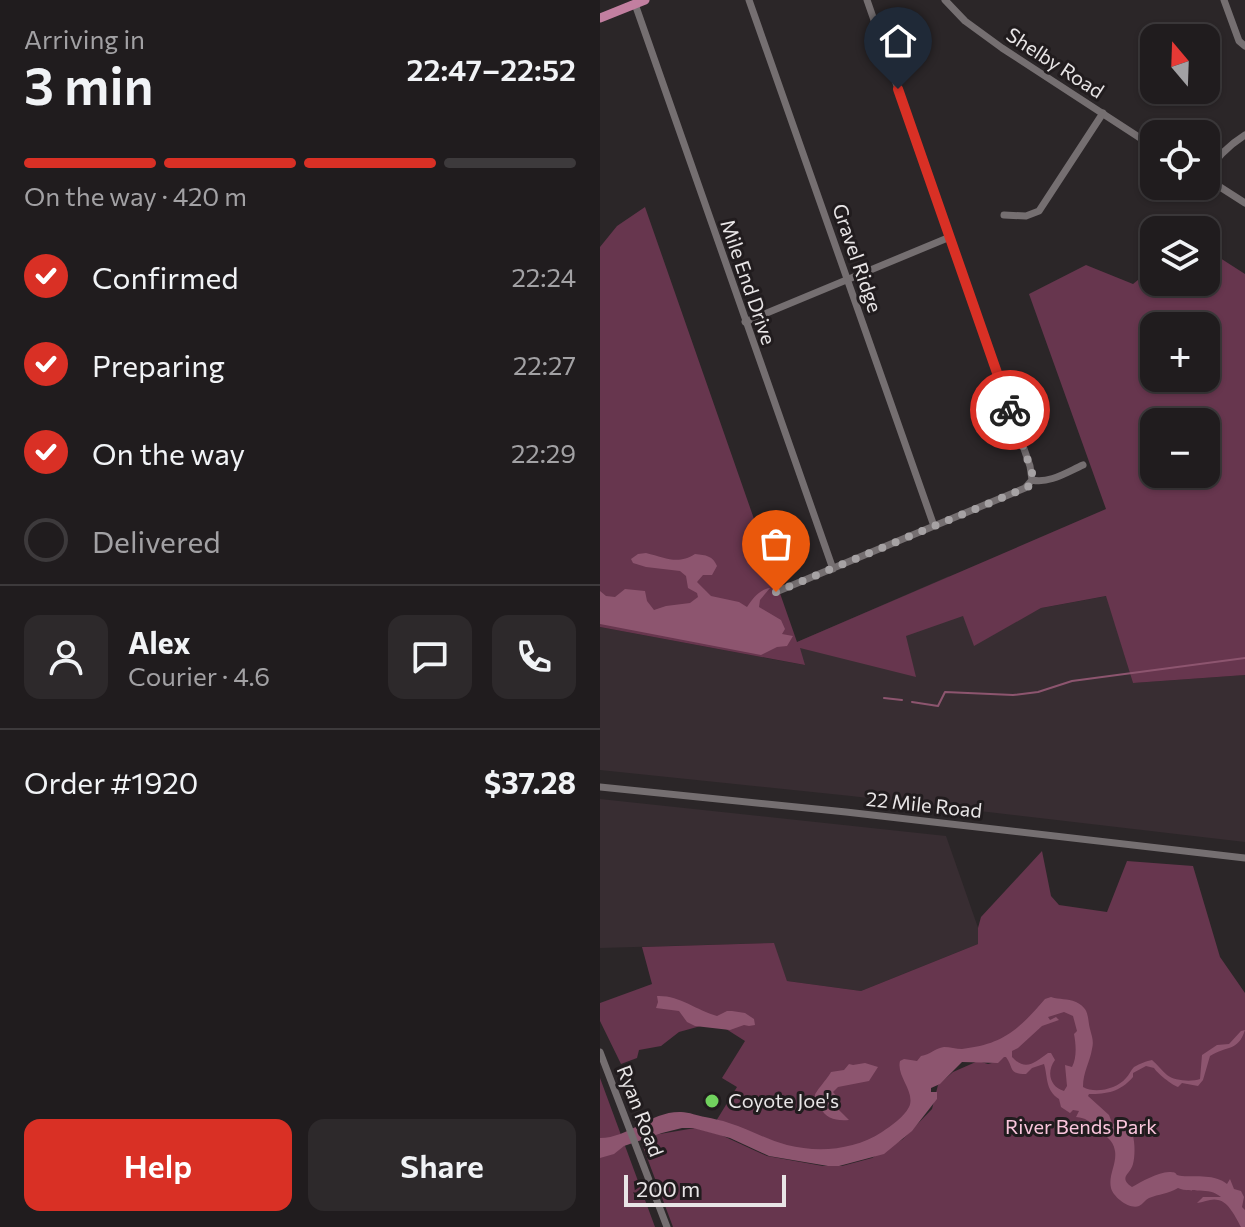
<!DOCTYPE html>
<meta charset="utf-8">
<style>
body{margin:0;font-family:Commissioner,sans-serif;background:#2d292b;color:#f1f3f6;height:100vh;display:flex;flex-direction:column;font-size:30px;white-space:nowrap}
*{box-sizing:border-box;margin:0}
p{font-size:26px;color:#a2a1a4}
.icon{flex:none;width:44px;height:44px;fill:none;stroke:currentColor;stroke-width:2;stroke-linecap:round;stroke-linejoin:round}
.map{position:relative;flex:1;overflow:hidden}
.side{display:flex;flex-direction:column;background:#201c1e;width:600px}
.side>*{flex:none}
.needle{width:52px;rotate:341deg}
.buttons{position:absolute;left:540px;top:24px;display:grid;gap:16px}
.buttons a{display:grid;place-items:center;width:80px;height:80px;border-radius:16px;background:#201c1e;box-shadow:0 2px 6px #0004,0 0 0 2px #3d3a3c;font-size:40px}
.scale{position:absolute;left:24px;bottom:20px;width:162px;box-sizing:border-box;padding-left:8px;border:4px solid #e8e5e6;border-top:0;font-size:22px;line-height:28px;white-space:nowrap;color:#e8e5e6;-webkit-text-stroke:6px #211c1e;paint-order:stroke}
.pin{position:absolute;display:grid;place-items:center;width:68px;height:68px;color:#fff;margin:-82px -34px;border-radius:50% 50% 50% 0;rotate:-45deg;box-shadow:0 0 8px #0007}
.pin .icon{rotate:45deg}
.courier{position:absolute;display:grid;place-items:center;width:80px;height:80px;margin:-40px;border:6px solid #d93025;border-radius:50%;background:#fff;color:#222;box-shadow:0 2px 10px #0007}
.overview em{font-style:normal;font-weight:600}
.overview div{display:flex;flex-direction:column-reverse}
.overview{display:flex;align-items:center;justify-content:space-between;height:136px;padding:0 24px}
h1{font-size:52px;font-weight:600;line-height:60px}
.bar{display:grid;grid-template-columns:repeat(4,1fr);gap:12px 8px;align-content:center;height:96px;padding:0 24px}
.bar i{height:10px;border-radius:6px;background:#3d3a3c}
.bar .active{background:#d93025}
.bar p{grid-column:span 4}
.line{display:flex;align-items:center;gap:20px;padding:0 24px;border-top:2px solid #3d3a3c}
.line div{flex:1}
.round{display:grid;place-items:center;flex:none;width:84px;height:84px;border-radius:16px;background:#2d292b}
ol{padding:0 24px;list-style:none}
li{display:flex;align-items:center;gap:24px;height:88px}
li p{margin-inline-start:auto}
li .icon{padding:8px;border-radius:50%;background:#d93025;color:#fff;stroke-width:4}
li:last-child{color:#a2a1a4}
li i{width:44px;height:44px;border:4px solid #3d3a3c;border-radius:50%}
.button{display:flex;gap:16px;margin-top:auto;padding:16px 24px}
.button a{flex:1;height:92px;border-radius:16px;background:#d93025;color:#fff;font-size:32px;font-weight:600;line-height:92px;text-align:center}
.button a+a{background:#2d292b;color:#f1f3f6}
main{display:flex;flex:1;min-height:0}
.map>svg:first-child{display:block}
</style>
<main>
<section class="side">
<div class="overview"><div><h1>3 min</h1><p>Arriving in</p></div><em>22:47–22:52</em></div>
<div class="bar"><i class="active"></i><i class="active"></i><i class="active"></i><i></i><p>On the way · 420 m</p></div>
<ol>
<li><svg class="icon" aria-label="check" viewBox="0 0 24 24"><path d="M5 12l5 5 9-10"/></svg>Confirmed<p>22:24</p></li>
<li><svg class="icon" aria-label="check" viewBox="0 0 24 24"><path d="M5 12l5 5 9-10"/></svg>Preparing<p>22:27</p></li>
<li><svg class="icon" aria-label="check" viewBox="0 0 24 24"><path d="M5 12l5 5 9-10"/></svg>On the way<p>22:29</p></li>
<li><i></i>Delivered</li>
</ol>
<div class="line" style="height:144px"><a class="round"><svg class="icon" aria-label="person" viewBox="0 0 24 24"><circle cx="12" cy="8" r="4"/><path d="M4 21q1-7 8-7t8 7"/></svg></a><div><b>Alex</b><p>Courier · 4.6</p></div><a class="round"><svg class="icon" aria-label="chat" viewBox="0 0 24 24"><path d="M4 5h16v11H9l-5 4z"/></svg></a><a class="round"><svg class="icon" aria-label="phone" viewBox="0 0 24 24"><path d="M5 4h4l2 5-3 2q2 4 5 5l2-3 5 2v4C11 20 4 13 5 4z"/></svg></a></div>
<div class="line" style="height:104px"><div>Order #1920</div><b>$37.28</b></div>
<div class="button"><a>Help</a><a>Share</a></div>
</section>
<div class="map">
<svg width="645" height="1227" viewBox="0 0 645 1227">
<rect width="100%" height="100%" fill="#2b2628"/>
<path fill="#382d32" d="M349,576L374,645L441,608L507,596L533,683L645,675V842L251,796L0,770V627L204,665L197,642Z
M0,799L346,836L383,942L261,991L187,981L173,943L0,948Z"/>
<path fill="#67364e" fill-rule="evenodd" d="M45,207L197,642L506,509L429,294L486,265L533,284L554,267V282H606V249L645,274V675L533,683L506,596L441,608L374,646L363,616L306,636L316,677L200,648L205,665L0,627V247L17,226ZM554,326H606V378H554ZM554,422H606V474H554Z
M442,851L451,896L459,905L507,912L527,861L593,866L620,957L645,993V1227H73L42,1144L54,1135L95,1128L121,1135L167,1156L223,1166H242L272,1158L303,1139L332,1109L338,1085L353,1072L378,1061L388,1064L399,1061L403,1053L347,1065L298,1130L249,1157L184,1152L113,1126L137,1087L122,1078L145,1041L115,1022L79,1032L61,1046L39,1050L37,1058L21,1064L0,1021V1003L52,984L42,947L174,943L187,981L261,991L378,944V928L381,917Z
M0,1078L55,1227H0Z"/>
<path fill="#8d556f" fill-rule="evenodd" d="M46,553C66,558 78,565 95,554C106,555 113,556 117,566L112,575H103L97,582L111,596L139,602L147,607C152,599 160,589 170,588L160,600L159,607L181,620L185,629L182,634L193,636L187,646L177,647L161,655L0,624V591L6,596L15,597L25,589L45,591L47,601L54,610L66,606L90,603L98,597L97,593L88,588L86,576L80,571L46,567L33,563L31,559L38,554Z
M57,996C79,995 96,1010 117,1016L127,1011H132L145,1013L154,1019L155,1025L149,1026L144,1025L130,1030L95,1026L87,1022L79,1011L56,1008L58,1002Z
M451,997C460,1000 467,998 476,1002C490,1009 487,1017 490,1029C492,1037 494,1041 492,1049C490,1062 483,1072 483,1087C495,1094 517,1089 526,1078C529,1075 531,1070 534,1067C539,1064 547,1061 552,1060C557,1064 562,1071 567,1075C574,1081 592,1082 600,1079L602,1055L617,1045L629,1044L641,1031L645,1030C638,1052 627,1045 610,1056L603,1080L598,1086L582,1083L578,1087C572,1085 557,1073 554,1068L546,1066L533,1073V1077C520,1092 507,1094 489,1094L488,1096L509,1115L512,1123L523,1127L533,1136C535,1144 535,1156 533,1164C530,1175 518,1177 532,1187C541,1182 558,1172 569,1172C580,1172 572,1175 582,1176C597,1177 615,1174 627,1184L630,1179L634,1189L641,1191L644,1197L642,1207L645,1210V1227H641C636,1218 629,1202 618,1200C612,1198 604,1202 597,1203L603,1197H621C608,1186 592,1194 578,1188C568,1194 559,1194 549,1198C545,1200 543,1204 539,1206C530,1210 513,1197 511,1188C508,1175 517,1164 515,1151C513,1139 504,1135 496,1128C488,1121 487,1118 476,1117L479,1111L473,1110L470,1113L461,1107L459,1099C445,1090 448,1077 444,1064L432,1068L426,1074C408,1074 414,1068 406,1057H404L398,1063L362,1062L340,1084L331,1088V1092H337V1099L312,1131L284,1154L239,1166H228L169,1156L130,1138L93,1128H82L62,1133L24,1146L14,1154L0,1158V1138C29,1138 51,1111 81,1112C89,1112 98,1116 105,1117C114,1119 121,1120 129,1123C149,1129 167,1140 187,1145C219,1153 254,1150 282,1132C291,1126 304,1117 309,1107C316,1092 296,1076 300,1061L304,1059L317,1061L321,1056C330,1055 335,1048 344,1047C350,1047 356,1049 362,1049C404,1044 418,1030 445,999ZM464,1012L473,1016L477,1031L474,1034C476,1045 477,1057 472,1067L465,1065L467,1086L464,1091C450,1087 446,1072 455,1060L451,1053H448C435,1062 426,1072 412,1057V1051L418,1048L442,1026L459,1020L456,1017L450,1020L448,1017Z
M265,1063L278,1067L269,1081L238,1087L233,1092L239,1099V1110L249,1120C236,1121 226,1119 220,1107C217,1102 214,1101 215,1095C216,1091 228,1078 231,1072L244,1070L249,1064L253,1065Z"/>
<g fill="none" stroke-linecap="round" stroke-linejoin="round">
<path stroke="#8d556f" stroke-width="2" d="M284,698L302,700
M312,702L338,706L345,692L413,695L438,692L472,681L645,658"/>
<path stroke="#756f71" stroke-width="7" d="M149,0L334,526
M267,0L430,466L432,480
M345,0L365,21L402,48L554,147
M624,0L639,41L645,46
M35,4L233,569
M606,174C616,158 629,145 645,135
M606,178L645,203
M404,215L426,216L439,211L503,113
M145,322L350,237
M432,480C449,484 467,472 483,465
M176,592L425,488L432,480
M0,787L246,812L645,858
M0,1052L67,1227"/>
<path stroke="#c27fa0" stroke-width="9" d="M0,18L45,0"/>
</g>
<g fill="none" stroke-linecap="round" stroke-linejoin="round">
<path stroke="#a6a2a4" stroke-width="8" stroke-dasharray="0 14.4" d="M176,592L428,487L432,480V472L410,410"/>
<path stroke="#d93025" stroke-width="10" d="M298,89L410,410"/>
</g>
<circle fill="#71d25e" stroke="#211c1e" stroke-width="3" cx="112" cy="1101" r="8"/>
<g text-anchor="middle" stroke-width="6" stroke-linejoin="round" paint-order="stroke">
<g font-size="20" fill="#e8e5e6" stroke="#211c1e">
<text transform="translate(455 63) rotate(33)" y="7">Shelby Road</text>
<text transform="translate(257 258) rotate(71)" y="7">Gravel Ridge</text>
<text transform="translate(148 282) rotate(71)" y="7">Mile End Drive</text>
<text transform="translate(324 805) rotate(6)" y="7">22 Mile Road</text>
<text transform="translate(40 1111) rotate(69)" y="7">Ryan Road</text>
</g>
<g font-size="20" fill="#e8e5e6" stroke="#211c1e" text-anchor="start">
<text x="128" y="1108">Coyote Joe's</text>
</g>
<g font-size="20" fill="#fbc6dd" stroke="#211c1e">
<text x="481" y="1134">River Bends Park</text>
</g>
</g>
</svg>
<div class="buttons">
<a><svg class="needle" viewBox="-14 -14 28 28"><path d="M0-13l5 13h-10z" fill="#e53935"/><path d="M0 13l5-13h-10z" fill="#a2a1a4"/></svg></a>
<a><svg class="icon" aria-label="locate" viewBox="0 0 24 24"><circle cx="12" cy="12" r="6"/><path d="M12 2v4M12 18v4M2 12h4M18 12h4"/></svg></a>
<a><svg class="icon" aria-label="layers" viewBox="0 0 24 24"><path d="M12 4l9 5-9 5-9-5zM3 14l9 5 9-5"/></svg></a>
<a>+</a>
<a>−</a>
</div>
<div class="scale">200 m</div>
<div class="pin" style="left:176px;top:592px;background:#ea580c"><svg class="icon" aria-label="bag" viewBox="0 0 24 24"><path d="M5 8h14l-1 12H6zM9 8a3 3 0 0 1 6 0"/></svg></div>
<div class="pin" style="left:298px;top:89px;background:#1f2937"><svg class="icon" aria-label="home" viewBox="0 0 24 24"><path d="M3 11l9-7 9 7M6 9v11h12V9"/></svg></div>
<div class="courier" style="left:410px;top:410px"><svg class="icon" aria-label="bike" viewBox="0 0 24 24"><circle cx="6" cy="16" r="4"/><circle cx="18" cy="16" r="4"/><path d="M6 16l4-8h5l3 8M10 8l3 8H6M13 5h3"/></svg></div>
</div>
</main>
